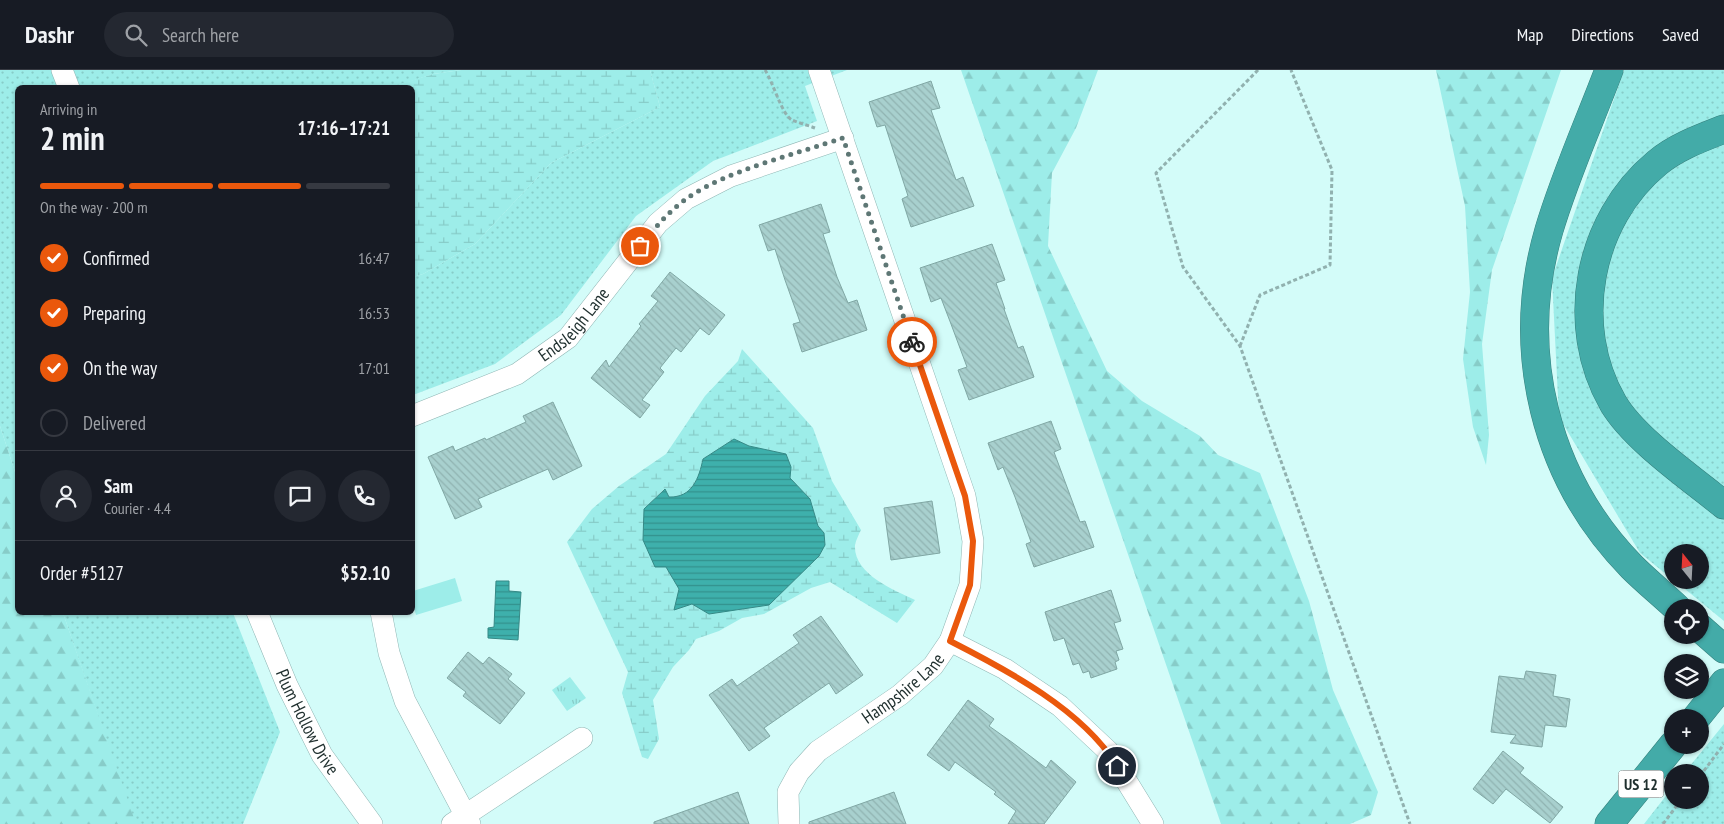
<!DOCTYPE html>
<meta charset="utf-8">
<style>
body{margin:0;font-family:"PT Sans Narrow",sans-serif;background:#242831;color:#f1f3f6;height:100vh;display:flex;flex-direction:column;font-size:19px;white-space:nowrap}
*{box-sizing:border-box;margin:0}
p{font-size:16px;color:#9ea1a6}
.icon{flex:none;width:28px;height:28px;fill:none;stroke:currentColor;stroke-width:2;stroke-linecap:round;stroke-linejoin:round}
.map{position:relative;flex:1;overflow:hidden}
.side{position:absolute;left:15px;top:15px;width:400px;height:530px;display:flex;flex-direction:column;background:#171b24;border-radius:8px;box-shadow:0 1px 4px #0004}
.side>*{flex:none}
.needle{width:32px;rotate:342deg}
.buttons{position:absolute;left:1664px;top:474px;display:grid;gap:10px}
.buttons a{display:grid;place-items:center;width:45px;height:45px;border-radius:50%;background:#171b24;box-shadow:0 1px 4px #0004;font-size:25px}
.pin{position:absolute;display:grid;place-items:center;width:42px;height:42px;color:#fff;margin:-21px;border:2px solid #fff;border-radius:50%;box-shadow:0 1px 5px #0007}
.courier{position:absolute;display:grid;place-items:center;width:50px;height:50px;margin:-25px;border:4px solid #ea580c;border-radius:50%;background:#fff;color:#222;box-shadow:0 1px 6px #0007}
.summary em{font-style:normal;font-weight:700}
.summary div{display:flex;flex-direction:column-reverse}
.summary{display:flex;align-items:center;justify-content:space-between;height:85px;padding:0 25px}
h1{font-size:32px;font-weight:700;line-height:38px}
.bar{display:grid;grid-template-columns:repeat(4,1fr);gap:8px 5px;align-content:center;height:60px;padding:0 25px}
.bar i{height:6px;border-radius:4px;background:#363941}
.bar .on{background:#ea580c}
.bar p{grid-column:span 4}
.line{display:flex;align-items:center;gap:12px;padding:0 25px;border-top:1px solid #363941}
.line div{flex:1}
.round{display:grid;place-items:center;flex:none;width:52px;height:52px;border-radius:26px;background:#242831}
ol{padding:0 25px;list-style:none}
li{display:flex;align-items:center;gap:15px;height:55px}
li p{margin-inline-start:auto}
li .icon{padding:5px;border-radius:50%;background:#ea580c;color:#fff;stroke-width:4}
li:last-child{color:#9ea1a6}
li i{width:28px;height:28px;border:2px solid #363941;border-radius:50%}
header{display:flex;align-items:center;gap:30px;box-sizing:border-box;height:70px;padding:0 25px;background:#171b24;border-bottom:1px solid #363941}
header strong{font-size:24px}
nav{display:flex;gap:28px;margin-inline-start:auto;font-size:18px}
.search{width:350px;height:45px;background:#242831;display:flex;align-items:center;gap:12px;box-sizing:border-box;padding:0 18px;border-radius:28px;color:#9ea1a6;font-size:19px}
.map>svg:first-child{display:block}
</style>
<header>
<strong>Dashr</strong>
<div class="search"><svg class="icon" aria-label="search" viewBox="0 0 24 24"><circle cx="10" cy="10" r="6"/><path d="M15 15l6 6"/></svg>Search here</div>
<nav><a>Map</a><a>Directions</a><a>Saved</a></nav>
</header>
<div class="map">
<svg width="1724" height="754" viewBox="0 0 1724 754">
<defs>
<pattern id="grass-dots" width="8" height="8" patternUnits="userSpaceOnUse" patternTransform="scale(1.25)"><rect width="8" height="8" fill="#9dede9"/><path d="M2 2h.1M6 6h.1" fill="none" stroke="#87ccc8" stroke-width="1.8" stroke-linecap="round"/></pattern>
<pattern id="forest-firs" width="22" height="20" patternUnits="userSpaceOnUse" patternTransform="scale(1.25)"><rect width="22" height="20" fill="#9dede9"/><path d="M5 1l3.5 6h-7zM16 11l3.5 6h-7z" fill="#87ccc8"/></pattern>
<pattern id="wetland-marsh" width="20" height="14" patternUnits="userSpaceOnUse" patternTransform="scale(1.25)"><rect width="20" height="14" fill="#9dede9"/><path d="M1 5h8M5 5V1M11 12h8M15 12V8" fill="none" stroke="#87ccc8"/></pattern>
<pattern id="park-tufts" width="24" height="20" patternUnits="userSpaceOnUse" patternTransform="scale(1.25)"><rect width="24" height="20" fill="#9dede9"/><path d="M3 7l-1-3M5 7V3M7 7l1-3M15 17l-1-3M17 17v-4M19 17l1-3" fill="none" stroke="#87ccc8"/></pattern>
<pattern id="water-rules" width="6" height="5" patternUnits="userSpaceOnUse" patternTransform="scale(1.25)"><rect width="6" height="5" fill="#3eb0ac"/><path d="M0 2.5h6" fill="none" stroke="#33908c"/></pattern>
<pattern id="building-back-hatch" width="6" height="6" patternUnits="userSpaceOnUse" patternTransform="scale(1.25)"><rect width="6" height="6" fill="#a8d0ce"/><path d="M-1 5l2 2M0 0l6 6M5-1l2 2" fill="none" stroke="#90b3b1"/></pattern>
</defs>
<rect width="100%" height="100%" fill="#d3fcf9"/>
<path fill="url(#grass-dots)" d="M0,0H461L433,4L390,18H18L17,408L0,356Z
M650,0H847L805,16L817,51L713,91L636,146L561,245L495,294L413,325V207L423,204L475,174L551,93L660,37Z
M1624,0H1724V551L1674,510H1700V482H1672V509L1640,483L1559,347L1552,208Z
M63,543H233L280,662L243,754H135Z
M1724,654V754H1644L1672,718V730H1700V702H1685Z"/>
<path fill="url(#forest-firs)" d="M961,0H1098L1076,58L1052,103L1048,176L1107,301L1142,331L1200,366L1218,385L1260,403L1309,531L1333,620L1378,722L1371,745L1350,754H1221Z
M1436,0H1561L1492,200L1482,274L1489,365L1486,395L1473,357L1463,289L1470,222L1465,136Z
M0,356L17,408L18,542L63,543L136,754H0Z"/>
<path fill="url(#wetland-marsh)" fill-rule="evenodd" d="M461,0H650L660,37L551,93L475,174L423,204L413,207L412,18L390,17L433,4Z
M742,279L813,358L832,411L861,460C859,464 856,470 855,475C853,504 894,520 915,530L897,553L830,512L811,518L764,544L742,548L719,561L696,569L689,580L673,597L653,630L659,669L648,689L642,687L622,623L628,602L567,472L592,439L619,416L666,384L705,326L738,291ZM734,369L749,376L786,384L791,397L790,408L810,429L818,456L824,463L823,469L709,544L692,534L680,520L644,453V439L664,419L669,427C692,428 699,409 703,389Z"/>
<path fill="url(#park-tufts)" d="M570,607L586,628L567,641L552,620Z"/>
<path fill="#9dede9" d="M455,508L462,531L416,545L413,534V521Z"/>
<path fill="url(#water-rules)" stroke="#358986" d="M734,369L749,376L786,384L791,397L790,408L810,429L818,456L824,463L825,475L819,486L769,535L709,544L692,534L674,540L679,519L666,497H655L643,470L644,439L665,419L669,427C692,428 699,408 703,389Z
M496,511H509V521L521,522L518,570L488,568V558L494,557Z"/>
<path fill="url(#building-back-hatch)" stroke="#80a7a4" d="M931,11L940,38L931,40L956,110L963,107L974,136L911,157L902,129L908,126L885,55L877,57L869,32Z
M821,134L830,162L823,164L837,207L848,233L857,230L867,260L802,282L793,254L800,252L785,210L775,179L768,181L759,155Z
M992,174L1005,210L996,213L1005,239H1004L1018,278L1023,276L1034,307L969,330L958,300L967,297L951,254L941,228L931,232L920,198Z
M670,202L725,245L709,265L700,258L681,282L676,278L660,298L664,302L642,330L650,335L640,348L591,308L606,290L609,297L641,256L639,254L658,231L651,226Z
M553,332L582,396L553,410L548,399L478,429L482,437L455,449L428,387L453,376L455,381L485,368L486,370L526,352L523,346Z
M1051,351L1061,379L1054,382L1080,452L1085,451L1094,477L1034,497L1026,474L1031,472L1015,427L1003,397L998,400L988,373Z
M932,431L940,483L891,490L884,438Z
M1111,520L1121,551L1114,553L1123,579L1116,581L1119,590L1115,592L1117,599L1091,608L1089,601L1083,603L1079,593L1073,595L1064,568L1054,571L1045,542Z
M821,546L863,605L836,624L829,613L764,658L770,666L749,681L709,625L732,609L737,616L799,573L793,565Z
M468,582L483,594L489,587L512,604L508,609L525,623L500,654L463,626L466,622L447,608Z
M1526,601L1556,605L1553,626L1570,629L1566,657L1545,655L1542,677L1510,673L1516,665L1491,662L1499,606L1524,609Z
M968,630L994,649L989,656L1013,673L1046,698L1051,690L1076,712L1044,754H1008L1016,741L994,724L996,722L955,692L949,701L927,685Z
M1503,681L1524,698L1520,703L1563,737L1550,753L1506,719L1493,734L1473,719Z
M738,722L749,754H654V752Z
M894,722L906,754H809V752Z"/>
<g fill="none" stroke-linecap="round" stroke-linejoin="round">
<defs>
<g id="minor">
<path d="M62,0L69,18"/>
<path id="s1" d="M412,346L517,304L568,268L658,153L686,129L731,106L843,68"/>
<path id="s2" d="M257,542L287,615L322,685L372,754"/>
<path d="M381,542L389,583L405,631L470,754"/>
<path d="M950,571L1005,599L1060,636L1108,681L1153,754"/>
<path d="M452,754L582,668"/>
<path id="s3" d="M789,754L788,722L799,702L818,681L900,625L933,596L950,571L970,515L973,471L965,426L819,0"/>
</g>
<path id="highway" d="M1609,0C1589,53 1565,106 1549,160C1514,280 1544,407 1632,497C1646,511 1662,524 1677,538
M1724,59C1701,68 1676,77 1657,93C1588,150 1568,255 1613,333C1634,369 1691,408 1724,435
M1700,558L1724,579
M1696,648L1724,613
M1609,754L1673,675"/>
</defs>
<use href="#minor" stroke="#8fb6b4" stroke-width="22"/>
<use href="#highway" stroke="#36807d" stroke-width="29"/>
<path stroke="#91b1af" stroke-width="3" stroke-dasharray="4 2.5" stroke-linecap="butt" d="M765,0C773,12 782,45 792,50C799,53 807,55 815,58
M1258,0L1156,103L1183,197L1240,276L1410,754
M1240,276L1260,225L1330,195L1332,100L1291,0
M1700,706L1724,674
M1663,754L1681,730"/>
<use href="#minor" stroke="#fff" stroke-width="21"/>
<use href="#highway" stroke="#43aba8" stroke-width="28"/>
</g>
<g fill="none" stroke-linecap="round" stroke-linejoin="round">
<path stroke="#5e7775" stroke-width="5" stroke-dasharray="0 9" d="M640,176C654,159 668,142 686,129C725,101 796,84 843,68L912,272"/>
<path stroke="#ea580c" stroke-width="6" d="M912,272L965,426L973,471L970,515L950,571C1007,600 1083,640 1117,696"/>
</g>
<g text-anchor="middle" stroke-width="4" stroke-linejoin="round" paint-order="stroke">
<rect fill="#fff" stroke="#626d6d" stroke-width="1" x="1618.5" y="700.5" width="45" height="27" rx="4"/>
<g font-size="16" font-weight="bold" fill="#1f2f2e">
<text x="1641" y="720">US 12</text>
</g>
<g font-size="18" fill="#1f2f2e" stroke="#fff">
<text dy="6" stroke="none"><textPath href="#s1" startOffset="189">Endsleigh Lane</textPath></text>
<text dy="6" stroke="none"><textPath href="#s3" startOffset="189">Hampshire Lane</textPath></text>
<text dy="6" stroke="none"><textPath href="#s2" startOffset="121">Plum Hollow Drive</textPath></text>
</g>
</g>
</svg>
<div class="buttons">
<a><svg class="needle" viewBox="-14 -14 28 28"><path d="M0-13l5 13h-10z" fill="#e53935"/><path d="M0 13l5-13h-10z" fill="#9ea1a6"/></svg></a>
<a><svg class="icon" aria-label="locate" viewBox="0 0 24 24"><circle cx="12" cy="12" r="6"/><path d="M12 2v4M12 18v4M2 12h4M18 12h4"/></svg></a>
<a><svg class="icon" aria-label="layers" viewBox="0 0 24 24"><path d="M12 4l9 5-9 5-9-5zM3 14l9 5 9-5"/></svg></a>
<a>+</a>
<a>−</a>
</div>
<div class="pin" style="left:640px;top:176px;background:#ea580c"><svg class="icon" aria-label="bag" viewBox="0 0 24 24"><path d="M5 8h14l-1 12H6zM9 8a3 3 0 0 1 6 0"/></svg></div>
<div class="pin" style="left:1117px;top:696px;background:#1f2937"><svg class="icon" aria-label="home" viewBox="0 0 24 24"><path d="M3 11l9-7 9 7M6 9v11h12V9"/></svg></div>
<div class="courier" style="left:912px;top:272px"><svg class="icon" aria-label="bike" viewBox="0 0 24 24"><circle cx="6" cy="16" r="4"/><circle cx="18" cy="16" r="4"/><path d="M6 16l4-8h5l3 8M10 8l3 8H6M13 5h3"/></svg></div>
<section class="side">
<div class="summary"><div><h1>2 min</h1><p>Arriving in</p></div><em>17:16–17:21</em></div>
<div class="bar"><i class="on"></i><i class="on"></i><i class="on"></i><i></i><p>On the way · 200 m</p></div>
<ol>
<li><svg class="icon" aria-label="check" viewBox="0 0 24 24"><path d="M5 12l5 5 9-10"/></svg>Confirmed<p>16:47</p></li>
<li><svg class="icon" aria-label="check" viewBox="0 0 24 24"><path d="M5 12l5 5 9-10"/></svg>Preparing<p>16:53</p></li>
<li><svg class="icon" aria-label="check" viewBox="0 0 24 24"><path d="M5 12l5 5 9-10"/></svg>On the way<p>17:01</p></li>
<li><i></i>Delivered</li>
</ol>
<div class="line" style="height:90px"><a class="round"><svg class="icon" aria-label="person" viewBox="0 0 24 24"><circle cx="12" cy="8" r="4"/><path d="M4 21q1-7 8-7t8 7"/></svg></a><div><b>Sam</b><p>Courier · 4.4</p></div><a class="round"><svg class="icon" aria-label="chat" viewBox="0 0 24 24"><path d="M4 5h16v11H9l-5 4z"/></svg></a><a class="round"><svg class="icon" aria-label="phone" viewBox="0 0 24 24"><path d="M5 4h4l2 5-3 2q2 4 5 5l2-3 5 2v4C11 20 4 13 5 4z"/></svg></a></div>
<div class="line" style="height:65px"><div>Order #5127</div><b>$52.10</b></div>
</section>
</div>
